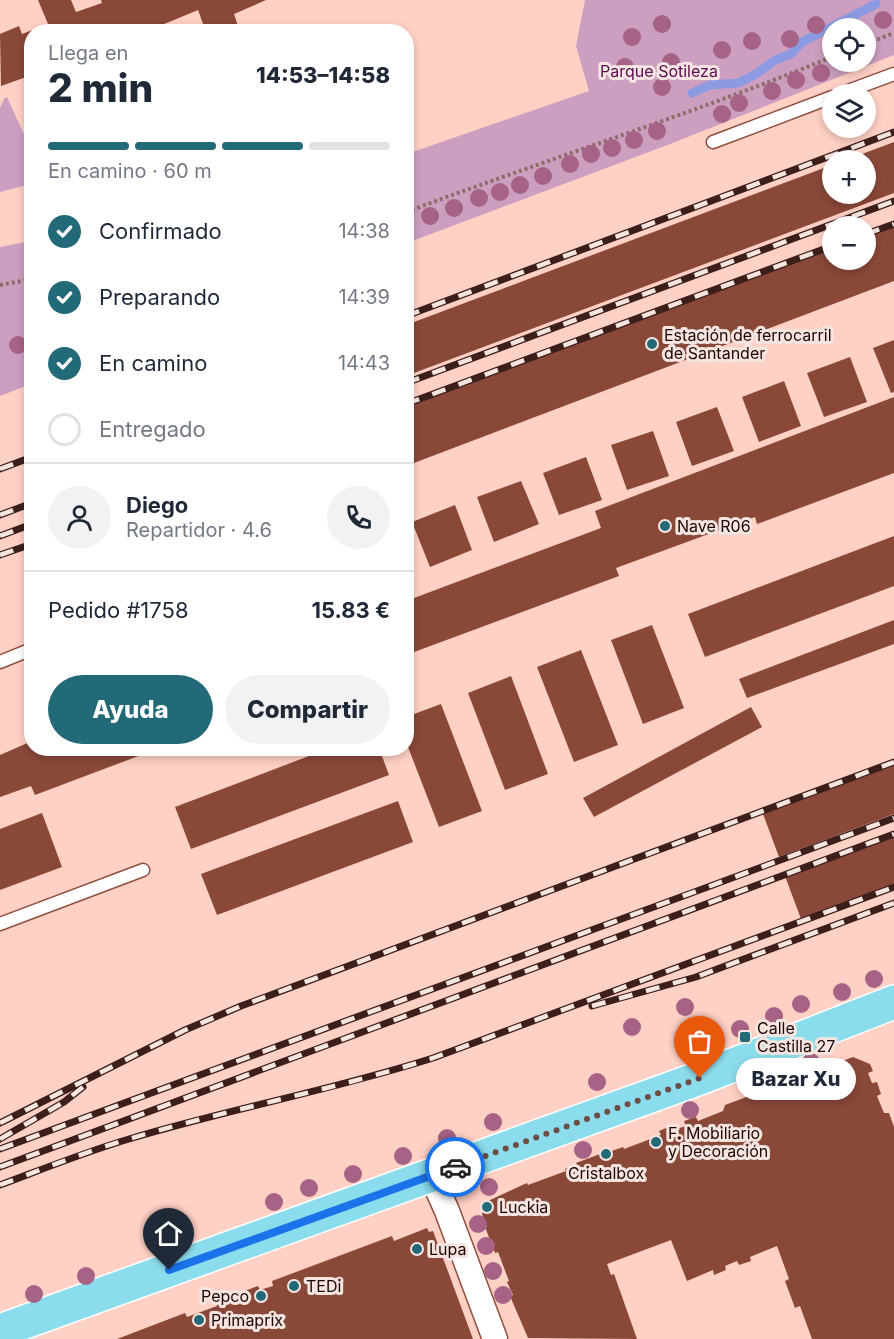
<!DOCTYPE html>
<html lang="es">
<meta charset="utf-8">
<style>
body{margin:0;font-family:Inter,sans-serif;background:#f2f2f3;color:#1f2937;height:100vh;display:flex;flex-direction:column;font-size:22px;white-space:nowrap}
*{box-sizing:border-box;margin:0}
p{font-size:20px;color:#747a83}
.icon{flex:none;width:33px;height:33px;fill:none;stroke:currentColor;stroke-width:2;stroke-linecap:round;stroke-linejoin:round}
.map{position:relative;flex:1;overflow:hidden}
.sheet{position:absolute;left:24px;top:24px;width:390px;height:732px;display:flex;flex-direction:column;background:#fff;border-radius:24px;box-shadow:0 3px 9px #0003}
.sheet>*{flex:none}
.controls{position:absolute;left:822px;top:18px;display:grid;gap:12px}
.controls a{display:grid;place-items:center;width:54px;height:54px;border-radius:50%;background:#fff;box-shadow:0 3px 9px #0003;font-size:30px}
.pin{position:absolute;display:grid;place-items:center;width:51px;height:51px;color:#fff;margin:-62px -26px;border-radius:50% 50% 50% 0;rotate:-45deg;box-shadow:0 0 6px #0007}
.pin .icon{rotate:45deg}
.courier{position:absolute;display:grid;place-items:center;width:60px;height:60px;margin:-30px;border:4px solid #1a73e8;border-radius:50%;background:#fff;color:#222;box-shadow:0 2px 8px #0007}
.bubble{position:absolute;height:42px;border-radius:21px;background:#fff;box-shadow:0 3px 9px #0003;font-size:20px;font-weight:800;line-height:42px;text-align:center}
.headline em{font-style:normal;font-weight:800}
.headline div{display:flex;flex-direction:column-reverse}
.headline{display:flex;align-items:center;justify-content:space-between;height:102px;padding:0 24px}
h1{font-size:39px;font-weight:800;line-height:45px}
.bar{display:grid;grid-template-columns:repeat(4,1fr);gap:9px 6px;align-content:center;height:72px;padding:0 24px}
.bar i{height:8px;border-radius:4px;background:#e0e1e3}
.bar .on{background:#236a78}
.bar p{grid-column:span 4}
.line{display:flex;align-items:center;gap:15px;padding:0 24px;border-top:2px solid #e0e1e3}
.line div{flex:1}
.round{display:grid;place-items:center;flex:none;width:63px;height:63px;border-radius:32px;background:#f2f2f3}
ol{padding:0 24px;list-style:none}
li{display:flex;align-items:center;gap:18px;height:66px}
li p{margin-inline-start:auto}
li .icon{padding:6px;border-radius:50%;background:#236a78;color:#fff;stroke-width:4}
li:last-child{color:#747a83}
li i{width:33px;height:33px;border:3px solid #e0e1e3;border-radius:50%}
.button{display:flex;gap:12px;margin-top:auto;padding:12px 24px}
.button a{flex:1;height:69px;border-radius:36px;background:#236a78;color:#fff;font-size:24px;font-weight:800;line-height:69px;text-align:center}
.button a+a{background:#f2f2f3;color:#1f2937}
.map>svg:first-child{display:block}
</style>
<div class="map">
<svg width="894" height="1339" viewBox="0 0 894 1339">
<rect width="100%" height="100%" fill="#ffd0c4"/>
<path fill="#cc9fc1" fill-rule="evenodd" d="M585,0H894V55L670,144L407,243V154L589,91L576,46ZM832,28H866V62H832Z
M7,97L31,150V184L0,192V108L4,99Z
M31,241V384L0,396V247Z"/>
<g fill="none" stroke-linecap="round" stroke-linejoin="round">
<path stroke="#8b9ae2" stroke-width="9" d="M692,93L710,85L738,83L756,74L775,60L791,54L802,42L876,4"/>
</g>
<path fill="#8a4839" d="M38,0H71L76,12L102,3L101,0H266L234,14L240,32H206L198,10L145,32H32V75L1,86L0,34L19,26L22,34L48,24Z
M894,142V193L406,376V325L832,165V194H866V160H846Z
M894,224V281L406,466V406L832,247V260H866V235Z
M894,340V392L891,393L873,348Z
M850,357L867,402L824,417L807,373Z
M784,381L801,426L759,442L742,397Z
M894,397V473L757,524L755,517L616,568L619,576L406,655V601L601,528L595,511Z
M717,407L734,451L692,466L676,422Z
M653,431L669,476L627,490L611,445Z
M586,457L602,500L559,515L543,473Z
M521,481L539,524L494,542L477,497Z
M455,505L472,550L430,567L412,522Z
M894,536V586L705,657L688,614Z
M894,620V644L747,698L739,679Z
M652,625L684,708L643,724L611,640Z
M581,650L618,745L574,762L537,667Z
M511,676L548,774L505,790L468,693Z
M441,704L482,811L439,827L406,742V717Z
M751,707L762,727L594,817L583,798Z
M32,741V748L157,749L35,795L31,786L0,797V755Z
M330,748H379L389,775L191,849L175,807Z
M894,765V814L779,857L763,814Z
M398,801L413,842L217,915L201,874Z
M42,813L62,867L0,890V829Z
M894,835V884L801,919L785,876Z
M853,1057L870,1064L873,1071L868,1073L872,1083L877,1082L881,1094L877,1096L884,1113H889L894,1127V1339H812L800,1306L795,1308L785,1281L789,1279L777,1246L750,1257L751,1261L739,1265L737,1261L725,1266L726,1270L714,1275L713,1270L687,1281L671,1240L607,1264L611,1275L614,1274L637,1339L528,1338L510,1296L513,1295L507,1282L509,1281L498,1252L495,1253L485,1227H487L482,1214L488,1201L518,1187L527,1183L528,1185L566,1171L565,1169L577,1165L576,1163L608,1151L609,1152L623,1147L624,1149L661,1135L659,1131L671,1126L673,1130L686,1126L684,1121L696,1117L698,1121L723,1111L725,1105Z
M427,1228L429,1232L433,1231L473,1339H117L185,1313L187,1317L217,1306L215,1302L258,1286L260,1290L273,1286L272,1281L392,1236L394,1241Z"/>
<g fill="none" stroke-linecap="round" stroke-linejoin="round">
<defs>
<path id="lane" d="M840,94L894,74
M713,142L832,97
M0,662L32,649
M0,924L143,870"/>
<path id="street" d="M431,1175L447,1211L495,1339"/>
<path id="primary" d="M0,1331L700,1078L894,1002"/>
</defs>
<use href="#lane" stroke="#914e3f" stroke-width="15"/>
<use href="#street" stroke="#914e3f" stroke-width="27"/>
<use href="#primary" stroke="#fff" stroke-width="36"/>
<path stroke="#916c65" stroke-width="4" stroke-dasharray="3 3" stroke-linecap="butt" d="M866,44L894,33
M406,212C548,159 692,114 832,57
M0,285L32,279"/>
<use href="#lane" stroke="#fff" stroke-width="12"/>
<use href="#street" stroke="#fff" stroke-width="24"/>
<use href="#primary" stroke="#8bdcec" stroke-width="33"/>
<defs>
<path id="rail" d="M866,234L894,224
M406,316L894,132
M406,383L894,201
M406,404L832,246
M0,469L32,457
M0,515L32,503
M0,536L32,524
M0,555L32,544
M592,1006L696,977L894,903
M0,1123L185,1030L241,1006L894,762
M0,1139L64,1102L83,1087
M0,1149L894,818
M0,1167L894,834
M0,1185C43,1169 85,1152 129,1139C229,1109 333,1090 433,1058L894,887"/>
</defs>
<use href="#rail" stroke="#3c1f1b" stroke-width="7"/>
<use href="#rail" stroke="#f5e5e1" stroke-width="4.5" stroke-dasharray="14" stroke-linecap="butt"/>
</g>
<g fill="#a66385">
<circle cx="883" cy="20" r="9"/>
<circle cx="662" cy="24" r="9"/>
<circle cx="816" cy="25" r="9"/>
<circle cx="632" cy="37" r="9"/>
<circle cx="790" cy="39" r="9"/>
<circle cx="752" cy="41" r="9"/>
<circle cx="722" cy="50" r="9"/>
<circle cx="671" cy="62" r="9"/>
<circle cx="625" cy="67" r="9"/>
<circle cx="821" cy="73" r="9"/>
<circle cx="796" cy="80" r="9"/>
<circle cx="662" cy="87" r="9"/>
<circle cx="772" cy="91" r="9"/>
<circle cx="739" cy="103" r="9"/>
<circle cx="722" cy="114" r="9"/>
<circle cx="657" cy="131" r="9"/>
<circle cx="634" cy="140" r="9"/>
<circle cx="612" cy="148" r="9"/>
<circle cx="591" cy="154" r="9"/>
<circle cx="570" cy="164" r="9"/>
<circle cx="543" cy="176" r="9"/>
<circle cx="520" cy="185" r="9"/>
<circle cx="500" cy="192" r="9"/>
<circle cx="479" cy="198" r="9"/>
<circle cx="454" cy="208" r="9"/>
<circle cx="430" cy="216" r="9"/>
<circle cx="18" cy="345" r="9"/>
<circle cx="874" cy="979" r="9"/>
<circle cx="842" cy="992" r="9"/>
<circle cx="801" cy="1004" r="9"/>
<circle cx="685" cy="1007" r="9"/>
<circle cx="774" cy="1016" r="9"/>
<circle cx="632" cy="1027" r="9"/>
<circle cx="740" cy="1029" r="9"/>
<circle cx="690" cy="1048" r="9"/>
<circle cx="811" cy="1062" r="9"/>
<circle cx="597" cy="1082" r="9"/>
<circle cx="690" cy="1110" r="9"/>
<circle cx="493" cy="1122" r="9"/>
<circle cx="447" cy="1138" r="9"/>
<circle cx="583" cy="1150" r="9"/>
<circle cx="403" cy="1156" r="9"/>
<circle cx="353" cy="1174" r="9"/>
<circle cx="489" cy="1187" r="9"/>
<circle cx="309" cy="1188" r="9"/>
<circle cx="274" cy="1202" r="9"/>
<circle cx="478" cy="1224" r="9"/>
<circle cx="486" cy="1246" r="9"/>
<circle cx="166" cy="1248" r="9"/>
<circle cx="493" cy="1271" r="9"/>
<circle cx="86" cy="1276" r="9"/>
<circle cx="34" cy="1294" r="9"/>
<circle cx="503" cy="1295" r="9"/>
</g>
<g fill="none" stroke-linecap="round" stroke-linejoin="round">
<path stroke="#6e4d47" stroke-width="6" stroke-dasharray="0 10.8" d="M455,1167L700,1078"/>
<path stroke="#1a73e8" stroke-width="8" d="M169,1270L455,1167"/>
</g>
<g fill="#236a78" stroke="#f5e5e1" stroke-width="2">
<circle cx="652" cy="344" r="6"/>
<circle cx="665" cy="526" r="6"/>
<rect x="739" y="1031" width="12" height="12" rx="3"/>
<circle cx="656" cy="1142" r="6"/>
<circle cx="606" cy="1154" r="6"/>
<circle cx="487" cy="1207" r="6"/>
<circle cx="417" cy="1249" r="6"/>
<circle cx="294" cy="1286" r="6"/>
<circle cx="261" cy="1296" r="6"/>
<circle cx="199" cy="1320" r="6"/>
</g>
<g text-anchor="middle" stroke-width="6" stroke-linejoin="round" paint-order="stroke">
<g font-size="16" fill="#5d0a52" stroke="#f5e5e1">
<text x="659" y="77">Parque Sotileza</text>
</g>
<g font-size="16" fill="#200603" stroke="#f5e5e1" text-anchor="start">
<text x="664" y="341">Estación de ferrocarril<tspan x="664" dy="18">de Santander</tspan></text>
<text x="677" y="532">Nave R06</text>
<text x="757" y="1034">Calle<tspan x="757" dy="18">Castilla 27</tspan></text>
<text x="668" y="1139">F. Mobiliario<tspan x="668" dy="18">y Decoración</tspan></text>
<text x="606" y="1179" text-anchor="middle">Cristalbox</text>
<text x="499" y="1213">Luckia</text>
<text x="429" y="1255">Lupa</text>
<text x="306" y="1292">TEDi</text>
<text x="249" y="1302" text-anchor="end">Pepco</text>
<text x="211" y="1326">Primaprix</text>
</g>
</g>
</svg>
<div class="controls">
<a><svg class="icon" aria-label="locate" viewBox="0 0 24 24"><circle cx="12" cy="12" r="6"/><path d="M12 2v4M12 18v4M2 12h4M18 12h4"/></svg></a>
<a><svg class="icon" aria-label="layers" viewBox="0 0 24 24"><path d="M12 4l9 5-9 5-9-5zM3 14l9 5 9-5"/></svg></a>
<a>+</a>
<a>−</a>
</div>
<div class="pin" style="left:700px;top:1078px;background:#ea580c"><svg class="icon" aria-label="bag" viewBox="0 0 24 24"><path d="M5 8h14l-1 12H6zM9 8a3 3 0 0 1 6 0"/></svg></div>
<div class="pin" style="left:169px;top:1270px;background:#1f2937"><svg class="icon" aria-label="home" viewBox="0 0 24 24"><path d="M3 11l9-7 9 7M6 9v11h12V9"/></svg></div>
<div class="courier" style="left:455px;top:1167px"><svg class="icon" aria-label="car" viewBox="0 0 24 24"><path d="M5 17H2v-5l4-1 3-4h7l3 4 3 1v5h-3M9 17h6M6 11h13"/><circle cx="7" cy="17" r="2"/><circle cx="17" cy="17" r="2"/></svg></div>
<div class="bubble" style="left:736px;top:1058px;width:120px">Bazar Xu</div>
<section class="sheet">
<div class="headline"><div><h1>2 min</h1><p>Llega en</p></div><em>14:53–14:58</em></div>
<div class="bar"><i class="on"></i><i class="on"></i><i class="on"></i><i></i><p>En camino · 60 m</p></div>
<ol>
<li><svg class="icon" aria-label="check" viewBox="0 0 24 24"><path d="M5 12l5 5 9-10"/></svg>Confirmado<p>14:38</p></li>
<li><svg class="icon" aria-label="check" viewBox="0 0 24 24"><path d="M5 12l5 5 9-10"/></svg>Preparando<p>14:39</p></li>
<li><svg class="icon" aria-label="check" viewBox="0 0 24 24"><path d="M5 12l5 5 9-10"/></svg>En camino<p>14:43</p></li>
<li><i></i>Entregado</li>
</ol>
<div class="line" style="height:108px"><a class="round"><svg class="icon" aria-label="person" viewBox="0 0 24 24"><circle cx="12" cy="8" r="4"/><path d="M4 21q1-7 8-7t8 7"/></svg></a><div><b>Diego</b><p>Repartidor · 4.6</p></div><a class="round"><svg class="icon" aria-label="phone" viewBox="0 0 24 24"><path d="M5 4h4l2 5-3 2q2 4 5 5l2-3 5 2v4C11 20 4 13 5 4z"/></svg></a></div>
<div class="line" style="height:78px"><div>Pedido #1758</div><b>15.83 €</b></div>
<div class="button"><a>Ayuda</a><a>Compartir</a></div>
</section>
</div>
